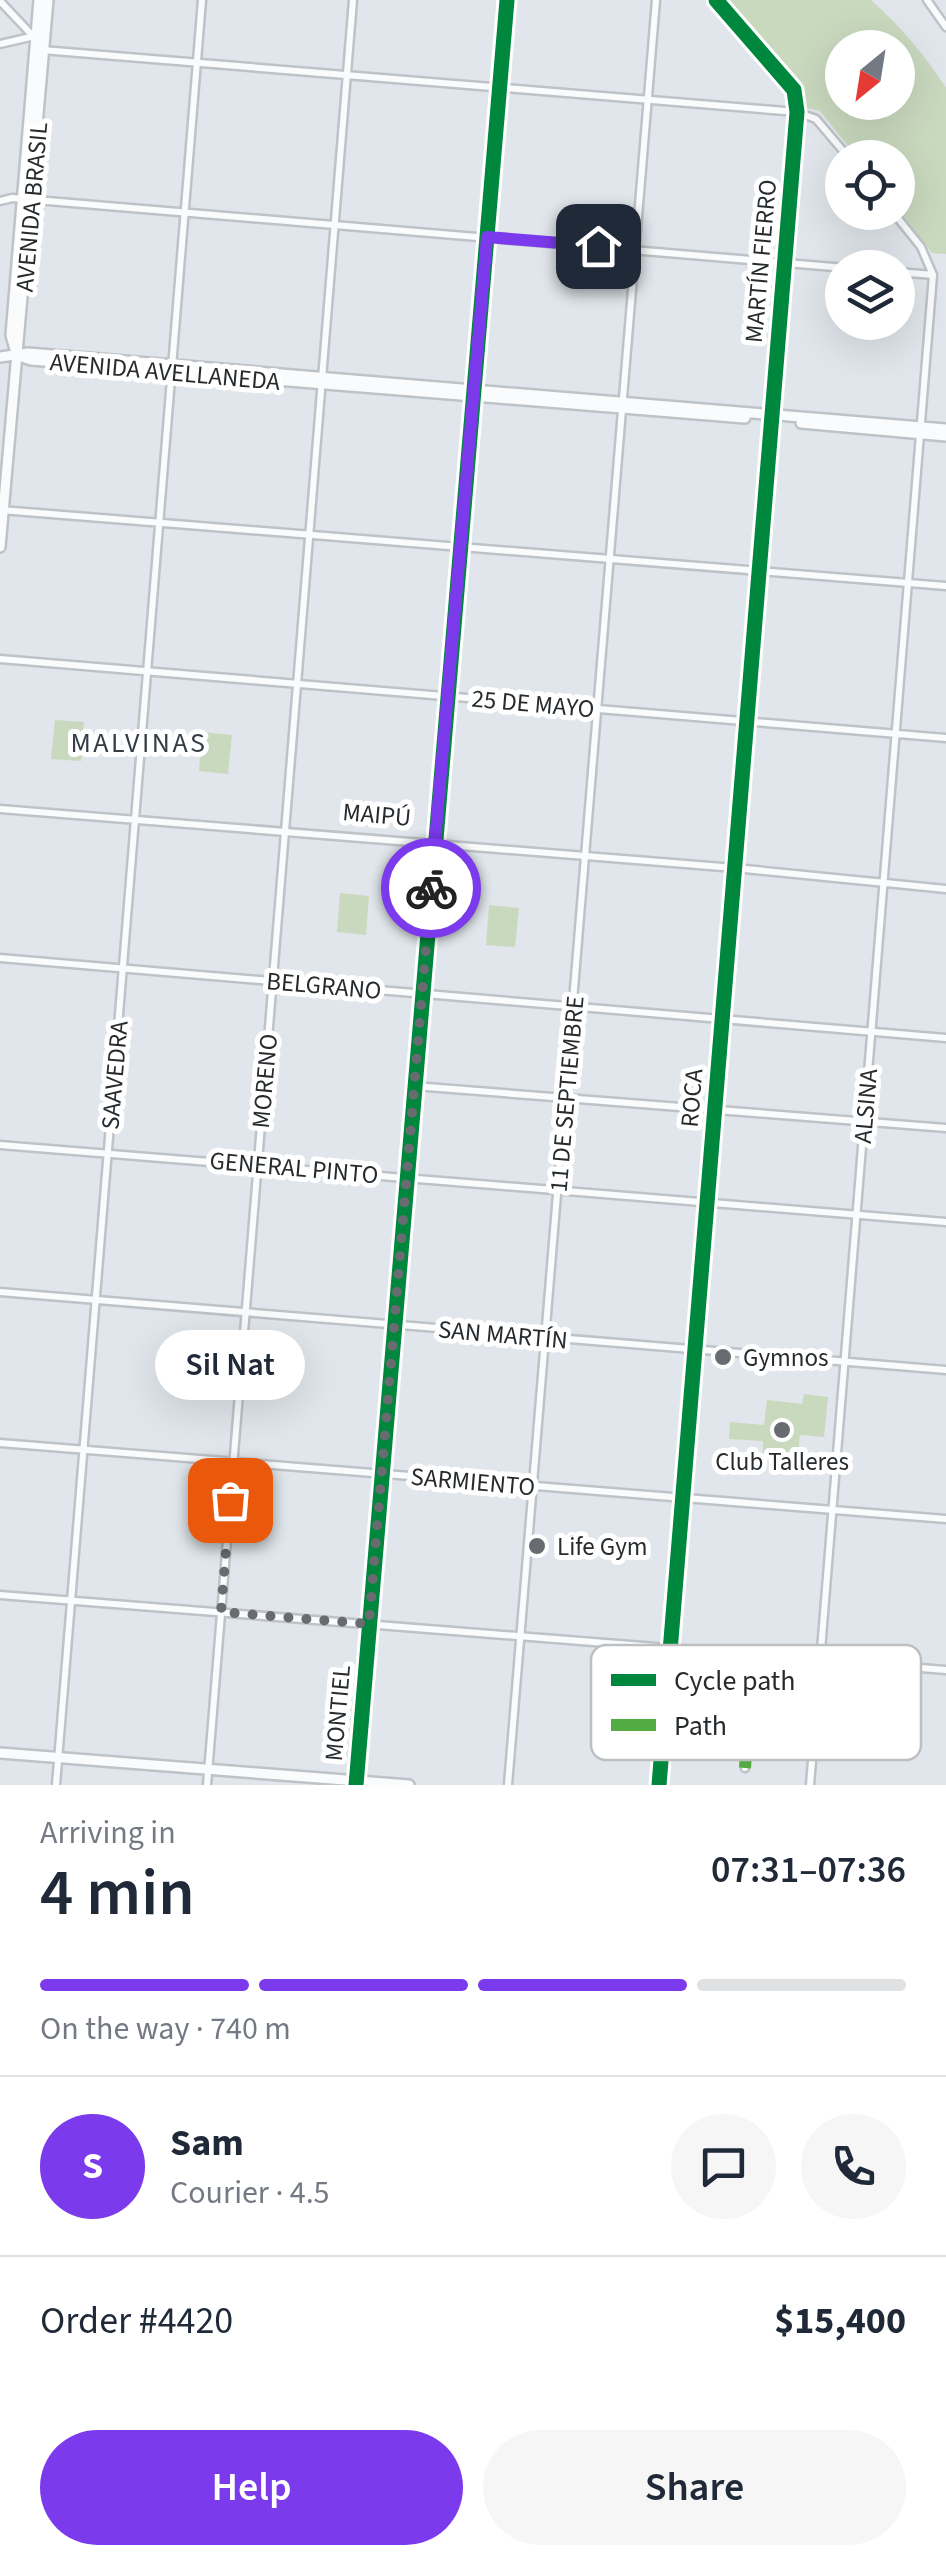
<!DOCTYPE html>
<meta charset="utf-8">
<style>
body{margin:0;font-family:"Source Sans 3",sans-serif;background:#f6f6f7;color:#1f2937;height:100vh;display:flex;flex-direction:column;font-size:38px;white-space:nowrap}
*{box-sizing:border-box;margin:0}
p{font-size:32px;color:#747a83}
.icon{flex:none;width:55px;height:55px;fill:none;stroke:currentColor;stroke-width:2;stroke-linecap:round;stroke-linejoin:round}
.map{position:relative;height:1785px;overflow:hidden}
.side{display:flex;flex-direction:column;background:#fff;flex:1}
.side>*{flex:none}
.needle{width:65px;rotate:210deg}
.buttons{position:absolute;left:825px;top:30px;display:grid;gap:20px}
.buttons a{display:grid;place-items:center;width:90px;height:90px;border-radius:50%;background:#fff;box-shadow:0 10px 40px #0002;font-size:50px}
.pin{position:absolute;display:grid;place-items:center;width:85px;height:85px;color:#fff;margin:-42px;border-radius:20px;box-shadow:0 5px 15px #0006}
.courier{position:absolute;display:grid;place-items:center;width:100px;height:100px;margin:-50px;border:8px solid #7c3aed;border-radius:50%;background:#fff;color:#222;box-shadow:0 2px 12px #0007}
.bubble{position:absolute;height:70px;border-radius:35px;background:#fff;box-shadow:0 10px 40px #0002;font-size:32px;font-weight:600;line-height:70px;text-align:center}
.overview em{font-style:normal;font-weight:600}
.overview div{display:flex;flex-direction:column-reverse}
.overview{display:flex;align-items:center;justify-content:space-between;height:170px;padding:0 40px}
h1{font-size:65px;font-weight:600;line-height:75px}
.bar{display:grid;grid-template-columns:repeat(4,1fr);gap:15px 10px;align-content:center;height:120px;padding:0 40px}
.bar i{height:12px;border-radius:8px;background:#e0e1e3}
.bar .active{background:#7c3aed}
.bar p{grid-column:span 4}
.line{display:flex;align-items:center;gap:25px;padding:0 40px;border-top:2px solid #e0e1e3}
.line div{flex:1}
.round{display:grid;place-items:center;flex:none;width:105px;height:105px;border-radius:52px;background:#f6f6f7}
.button{display:flex;gap:20px;margin-top:auto;padding:20px 40px}
.button a{flex:1;height:115px;border-radius:60px;background:#7c3aed;color:#fff;font-size:40px;font-weight:600;line-height:115px;text-align:center}
.button a+a{background:#f6f6f7;color:#1f2937}
.map>svg:first-child{display:block}
</style>
<div class="map">
<svg width="946" height="1785" viewBox="0 0 946 1785">
<rect width="100%" height="100%" fill="#e0e6eb"/>
<path fill="#c9d9be" fill-rule="evenodd" d="M725,0H871C900,26 925,55 946,88V254L932,253L898,209V158L857,157L820,111L803,107L802,90ZM842,48H898V102H842Z
M55,720L84,722L81,761L51,759Z
M202,732L232,735L228,774L199,771Z
M340,893L369,896L366,935L337,932Z
M489,905L519,908L515,947L486,945Z
M804,1394L828,1397L824,1437L800,1435L798,1457L763,1453V1441L729,1439L730,1422L764,1425L767,1400L802,1404Z"/>
<g fill="none" stroke-linecap="round" stroke-linejoin="round">
<defs>
<path id="minor" d="M927,0L946,27
M0,1L31,34
M0,44L39,35
M42,50L797,112L816,119L849,158
M0,201L12,198L846,268
M898,272L933,275
M1,510L946,586
M0,659L946,738
M0,809L735,868L946,889
M0,958L946,1038
M414,1086L946,1128
M0,1145L946,1222
M0,1292L946,1370
M0,1443L946,1519
M0,1595L946,1670
M665,1715L748,1724
M745,1768L750,1696
M356,1782L507,0
M56,1785L202,0
M207,1785L353,0
M508,1785L656,0
M659,1785L797,112L794,90L716,0
M810,1785L933,275L921,247L893,212"/>
<path id="major" d="M16,353L11,335L39,0
M19,356L31,360L745,418
M0,357L28,353L946,429
M801,423L946,436
M0,547L48,0
M0,1753L409,1785"/>
</defs>
<use href="#minor" stroke="#bec3c7" stroke-width="11"/>
<use href="#major" stroke="#bec3c7" stroke-width="14"/>
<use href="#minor" stroke="#fafbfc" stroke-width="6"/>
<use href="#major" stroke="#fafbfc" stroke-width="9"/>
<path stroke="#53ab44" stroke-width="12" stroke-dasharray="25 12" stroke-linecap="butt" d="M665,1715L748,1724
M745,1768L750,1696"/>
<defs>
<path id="cycleway" d="M356,1785L507,0
M659,1785L797,112L794,90L716,0"/>
</defs>
<use href="#cycleway" stroke="#fff" stroke-width="21"/>
<use href="#cycleway" stroke="#00873e" stroke-width="15"/>
</g>
<g fill="none" stroke-linecap="round" stroke-linejoin="round">
<path stroke="#686c70" stroke-width="10" stroke-dasharray="0 18" d="M230,1500L221,1612L369,1624L431,888"/>
<path stroke="#7c3aed" stroke-width="12" d="M431,888L487,237L598,246"/>
</g>
<g fill="#686c70" stroke="#fff" stroke-width="4">
<circle cx="723" cy="1357" r="10"/>
<circle cx="782" cy="1430" r="10"/>
<circle cx="537" cy="1546" r="10"/>
</g>
<g text-anchor="middle" stroke-width="10" stroke-linejoin="round" paint-order="stroke">
<g font-size="25" fill="#272b2e" stroke="#fff">
<text transform="translate(31 207) rotate(-85)" y="9">AVENIDA BRASIL</text>
<text transform="translate(760 261) rotate(-85)" y="9">MARTÍN FIERRO</text>
<text transform="translate(165 371) rotate(5)" y="9">AVENIDA AVELLANEDA</text>
<text transform="translate(533 703) rotate(5)" y="9">25 DE MAYO</text>
<text transform="translate(377 814) rotate(5)" y="9">MAIPÚ</text>
<text transform="translate(324 985) rotate(5)" y="9">BELGRANO</text>
<text transform="translate(114 1075) rotate(-85)" y="9">SAAVEDRA</text>
<text transform="translate(264 1081) rotate(-85)" y="9">MORENO</text>
<text transform="translate(566 1094) rotate(-85)" y="9">11 DE SEPTIEMBRE</text>
<text transform="translate(691 1098) rotate(-85)" y="9">ROCA</text>
<text transform="translate(865 1106) rotate(-85)" y="9">ALSINA</text>
<text transform="translate(294 1167) rotate(5)" y="9">GENERAL PINTO</text>
<text transform="translate(503 1334) rotate(5)" y="9">SAN MARTÍN</text>
<text transform="translate(473 1481) rotate(5)" y="9">SARMIENTO</text>
<text transform="translate(337 1713) rotate(-85)" y="9">MONTIEL</text>
</g>
<g font-size="25" fill="#272b2e" stroke="#fff" text-anchor="start">
<text x="743" y="1366">Gymnos</text>
<text x="782" y="1470" text-anchor="middle">Club Talleres</text>
<text x="557" y="1555">Life Gym</text>
</g>
<g font-size="28" letter-spacing="2.5" fill="#353d44" stroke="#fff">
<text x="139" y="752">MALVINAS</text>
</g>
</g>
<rect x="591" y="1645" width="330" height="115" rx="15" fill="#fff" stroke="#bebfc0" stroke-width="2.5"/>
<rect x="611" y="1674" width="45" height="12" fill="#00873e"/>
<rect x="611" y="1719" width="45" height="12" fill="#53ab44"/>
<g font-size="28" fill="#272b2e">
<text x="674" y="1690">Cycle path</text>
<text x="674" y="1735">Path</text>
</g>
</svg>
<div class="buttons">
<a><svg class="needle" viewBox="-14 -14 28 28"><path d="M0-13l5 13h-10z" fill="#e53935"/><path d="M0 13l5-13h-10z" fill="#747a83"/></svg></a>
<a><svg class="icon" aria-label="locate" viewBox="0 0 24 24"><circle cx="12" cy="12" r="6"/><path d="M12 2v4M12 18v4M2 12h4M18 12h4"/></svg></a>
<a><svg class="icon" aria-label="layers" viewBox="0 0 24 24"><path d="M12 4l9 5-9 5-9-5zM3 14l9 5 9-5"/></svg></a>
</div>
<div class="pin" style="left:230px;top:1500px;background:#ea580c"><svg class="icon" aria-label="bag" viewBox="0 0 24 24"><path d="M5 8h14l-1 12H6zM9 8a3 3 0 0 1 6 0"/></svg></div>
<div class="pin" style="left:598px;top:246px;background:#1f2937"><svg class="icon" aria-label="home" viewBox="0 0 24 24"><path d="M3 11l9-7 9 7M6 9v11h12V9"/></svg></div>
<div class="courier" style="left:431px;top:888px"><svg class="icon" aria-label="bike" viewBox="0 0 24 24"><circle cx="6" cy="16" r="4"/><circle cx="18" cy="16" r="4"/><path d="M6 16l4-8h5l3 8M10 8l3 8H6M13 5h3"/></svg></div>
<div class="bubble" style="left:155px;top:1330px;width:150px">Sil Nat</div>
</div>
<section class="side">
<div class="overview"><div><h1>4 min</h1><p>Arriving in</p></div><em>07:31–07:36</em></div>
<div class="bar"><i class="active"></i><i class="active"></i><i class="active"></i><i></i><p>On the way · 740 m</p></div>
<div class="line" style="height:180px"><b class="round" style="background:#7c3aed;color:#fff">S</b><div><b>Sam</b><p>Courier · 4.5</p></div><a class="round"><svg class="icon" aria-label="chat" viewBox="0 0 24 24"><path d="M4 5h16v11H9l-5 4z"/></svg></a><a class="round"><svg class="icon" aria-label="phone" viewBox="0 0 24 24"><path d="M5 4h4l2 5-3 2q2 4 5 5l2-3 5 2v4C11 20 4 13 5 4z"/></svg></a></div>
<div class="line" style="height:130px"><div>Order #4420</div><b>$15,400</b></div>
<div class="button"><a>Help</a><a>Share</a></div>
</section>
